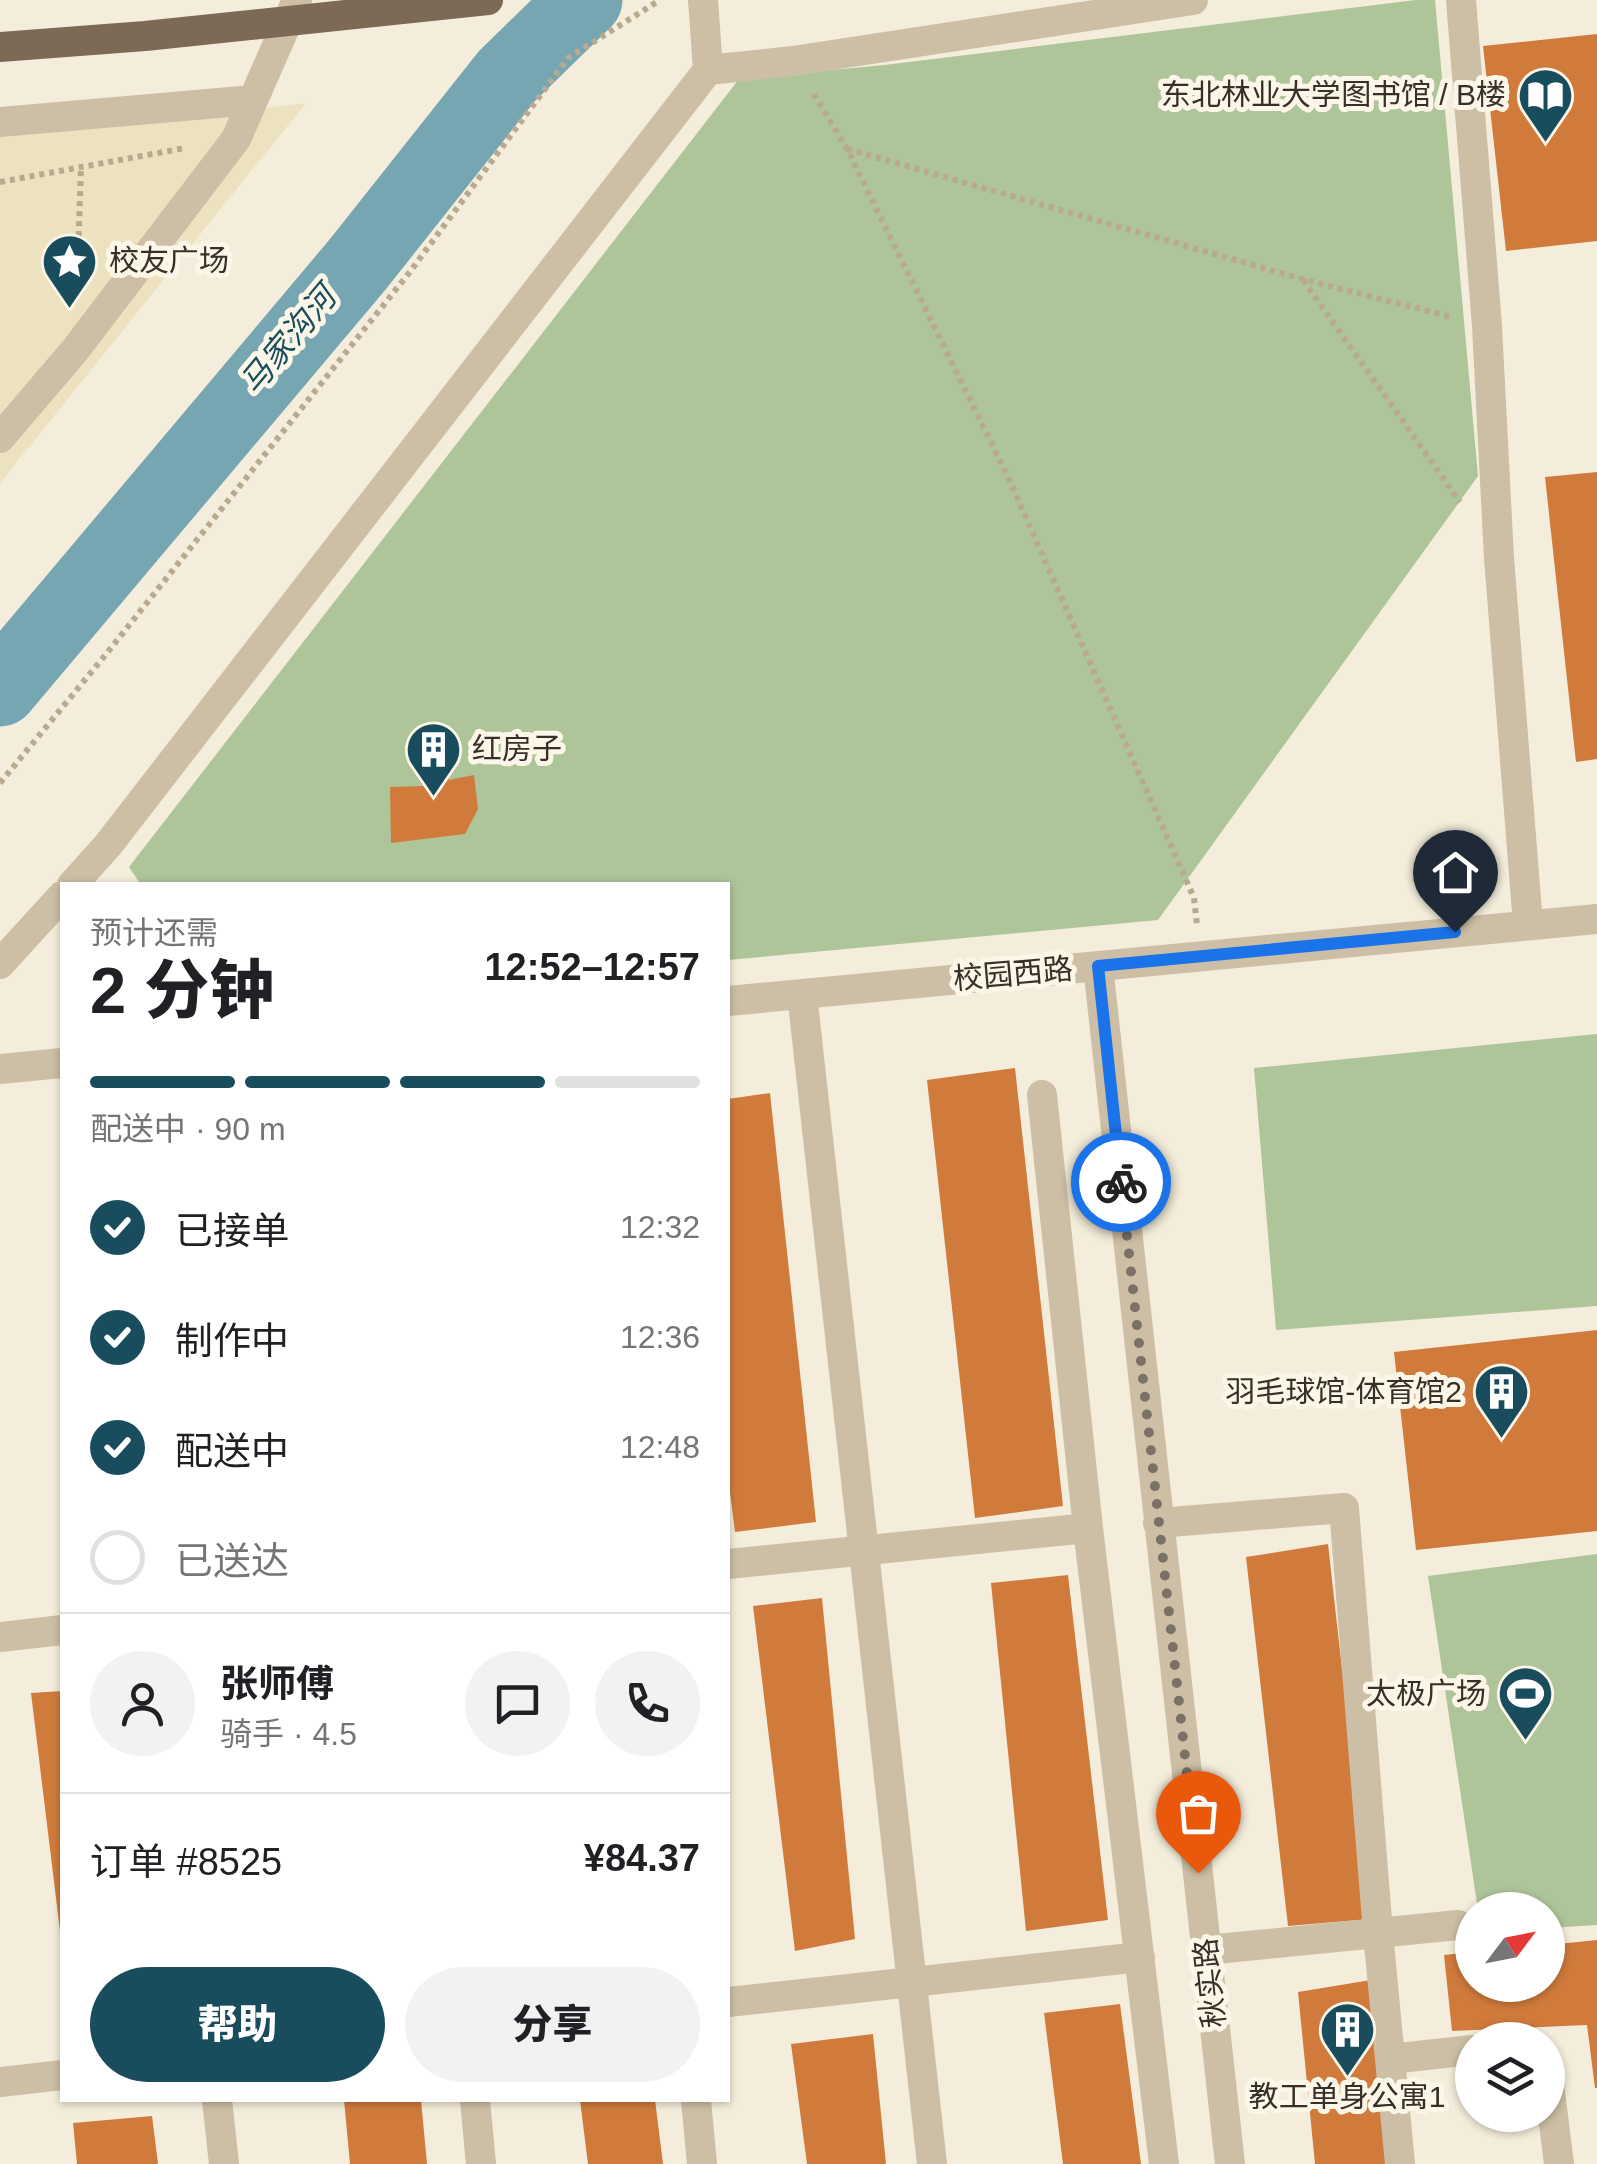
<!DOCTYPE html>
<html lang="zh">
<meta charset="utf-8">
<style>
body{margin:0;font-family:Helvetica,"Noto Sans SC",sans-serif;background:#f2f2f2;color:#202124;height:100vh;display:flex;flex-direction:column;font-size:38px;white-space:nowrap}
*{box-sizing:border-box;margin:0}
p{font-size:32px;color:#757577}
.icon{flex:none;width:55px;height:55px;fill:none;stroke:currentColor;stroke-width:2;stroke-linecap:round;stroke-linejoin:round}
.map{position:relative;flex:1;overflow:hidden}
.drawer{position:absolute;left:60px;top:882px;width:670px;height:1220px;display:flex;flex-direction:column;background:#fff;border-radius:0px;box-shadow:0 2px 8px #0004}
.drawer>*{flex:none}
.needle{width:65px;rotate:58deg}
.tools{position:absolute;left:1455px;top:1892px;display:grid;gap:20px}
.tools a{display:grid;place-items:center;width:110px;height:110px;border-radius:50%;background:#fff;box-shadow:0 2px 8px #0004;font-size:50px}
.pin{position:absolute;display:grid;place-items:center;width:85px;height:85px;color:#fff;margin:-102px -42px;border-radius:50% 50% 50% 0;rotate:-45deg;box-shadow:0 0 10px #0007}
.pin .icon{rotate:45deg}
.courier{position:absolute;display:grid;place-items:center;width:100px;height:100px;margin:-50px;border:8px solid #1a73e8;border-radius:50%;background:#fff;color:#222;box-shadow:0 2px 12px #0007}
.head em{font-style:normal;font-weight:800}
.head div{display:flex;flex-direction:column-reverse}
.head{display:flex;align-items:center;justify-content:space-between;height:170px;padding:0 30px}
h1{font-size:65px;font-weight:800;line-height:75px}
.bar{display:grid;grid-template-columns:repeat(4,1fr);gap:15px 10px;align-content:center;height:120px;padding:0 30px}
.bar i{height:12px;border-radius:8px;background:#e0e0e0}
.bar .current{background:#194d5e}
.bar p{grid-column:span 4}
.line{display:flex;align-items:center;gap:25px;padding:0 30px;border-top:2px solid #e0e0e0}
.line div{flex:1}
.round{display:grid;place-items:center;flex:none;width:105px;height:105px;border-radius:52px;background:#f2f2f2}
ol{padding:0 30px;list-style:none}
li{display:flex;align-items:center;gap:30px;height:110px}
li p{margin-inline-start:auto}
li .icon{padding:10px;border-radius:50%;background:#194d5e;color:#fff;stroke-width:4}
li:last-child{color:#757577}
li i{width:55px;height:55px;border:5px solid #e0e0e0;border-radius:50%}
.action{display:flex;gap:20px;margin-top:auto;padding:20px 30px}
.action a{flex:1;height:115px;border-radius:60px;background:#194d5e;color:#fff;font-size:40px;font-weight:800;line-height:115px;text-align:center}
.action a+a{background:#f2f2f2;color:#202124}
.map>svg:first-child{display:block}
</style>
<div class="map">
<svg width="1597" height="2164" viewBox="0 0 1597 2164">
<rect width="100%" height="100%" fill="#f4eddb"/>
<path fill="#aec499" d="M1416,0H1435L1478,476L1158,920L728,960V885H141L129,867L739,79L884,65Z
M1597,1034V1306L1276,1330L1254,1068Z
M1597,1554V1925L1548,1928V1910H1478L1428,1576Z"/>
<path fill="#ede2c0" d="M306,103L0,483V137Z"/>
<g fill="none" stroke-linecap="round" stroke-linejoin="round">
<path stroke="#77a6b3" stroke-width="75" d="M0,689L358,264L507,76L585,0"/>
</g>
<path fill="#d07b3c" d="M1597,34V241L1506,251L1483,46Z
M1597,472V759L1576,762L1545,477Z
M442,739L449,780L474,775L478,809L465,834L391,843L390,787L424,786L422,744Z
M1015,1068L1063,1506L975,1518L927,1080Z
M770,1093L816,1522L735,1532L728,1476V1099Z
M1597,1330V1531L1416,1550L1394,1352Z
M1328,1544L1370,1919L1288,1926L1246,1557Z
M1068,1575L1108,1920L1026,1931L991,1583Z
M822,1598L855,1939L795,1951L753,1606Z
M62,1691V1931H60L31,1693Z
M1597,1940V2088H1595L1587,2025L1452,2031L1444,1955L1472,1952V1985H1548V1945Z
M1377,1979L1396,2164H1315L1298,1992Z
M1120,2004L1141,2164H1063L1044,2013Z
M873,2034L886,2164H807L791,2044Z
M344,2100H421L427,2164H350Z
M580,2100H655L663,2164H588Z
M152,2116L158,2164H77L73,2123Z"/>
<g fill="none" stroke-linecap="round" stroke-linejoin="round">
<path stroke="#b9a98f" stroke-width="6" stroke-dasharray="5 5" stroke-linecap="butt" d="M814,94L847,149L1008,477L1194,898L1197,925
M847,149L1302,279L1452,317
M0,182L185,148
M1303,280L1460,502
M77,286L81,167
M0,783L107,653L409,273L568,58L660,0"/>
<path stroke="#cdbfa5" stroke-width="30" d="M703,0L708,70
M1461,0L1487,326L1499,558L1528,925
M0,122L253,100
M0,438L75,350L236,139L297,0
M72,885L108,845L708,70L793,61L1193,0
M0,964L62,896
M1098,966L1230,2164
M802,994L932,2164
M728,1001L1597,919
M0,1069L62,1063
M1042,1095L1088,1528L1164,2164
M1158,1523L1344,1508L1378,1933L1400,2164
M728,1564L1088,1528
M0,1637L62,1630
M1207,1950L1458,1925
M728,2002L1140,1957
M1390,2059L1472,2050
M1548,2076L1559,2164
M0,2082L62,2075
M217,2100L224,2164
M475,2100L481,2164
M696,2100L702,2164"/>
<path stroke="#7c6a57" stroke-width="30" d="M0,47L145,36L488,0"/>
</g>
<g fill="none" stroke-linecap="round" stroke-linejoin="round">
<path stroke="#7a7266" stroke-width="10" stroke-dasharray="0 18" d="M1121,1182L1198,1873"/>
<path stroke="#1a73e8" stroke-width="12" d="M1121,1182L1098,966L1455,932"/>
</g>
<defs>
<symbol id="library-pin" viewBox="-11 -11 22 30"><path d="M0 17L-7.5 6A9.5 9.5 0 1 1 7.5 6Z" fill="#194d5e" stroke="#fbf6e7"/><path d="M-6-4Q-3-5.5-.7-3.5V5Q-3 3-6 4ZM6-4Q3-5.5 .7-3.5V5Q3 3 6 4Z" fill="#fff"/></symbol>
<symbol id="sight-pin" viewBox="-11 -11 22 30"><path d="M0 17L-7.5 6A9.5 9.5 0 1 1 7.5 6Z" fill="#194d5e" stroke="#fbf6e7"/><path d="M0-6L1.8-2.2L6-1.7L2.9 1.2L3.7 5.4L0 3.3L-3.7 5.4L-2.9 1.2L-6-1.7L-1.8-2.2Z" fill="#fff"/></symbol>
<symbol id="building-pin" viewBox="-11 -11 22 30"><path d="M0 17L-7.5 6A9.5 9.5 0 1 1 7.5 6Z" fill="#194d5e" stroke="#fbf6e7"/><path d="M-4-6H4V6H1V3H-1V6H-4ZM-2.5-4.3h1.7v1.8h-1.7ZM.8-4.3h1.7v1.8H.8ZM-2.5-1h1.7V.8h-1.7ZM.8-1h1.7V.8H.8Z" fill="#fff"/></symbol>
<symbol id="stadium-pin" viewBox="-11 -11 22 30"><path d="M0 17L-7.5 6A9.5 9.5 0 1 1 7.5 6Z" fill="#194d5e" stroke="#fbf6e7"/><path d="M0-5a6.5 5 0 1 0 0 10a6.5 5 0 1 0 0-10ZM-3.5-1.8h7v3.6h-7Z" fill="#fff"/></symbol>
</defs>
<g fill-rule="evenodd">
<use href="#library-pin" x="1514" y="64" width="63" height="86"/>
<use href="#sight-pin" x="38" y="230" width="63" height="86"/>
<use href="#building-pin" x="402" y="718" width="63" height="86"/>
<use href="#building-pin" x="1470" y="1360" width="63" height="86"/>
<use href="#stadium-pin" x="1494" y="1662" width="63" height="86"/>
<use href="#building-pin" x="1316" y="1998" width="63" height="86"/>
</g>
<g text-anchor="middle" stroke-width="10" stroke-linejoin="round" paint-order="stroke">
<g font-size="30" fill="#383027" stroke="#fbf6e7" text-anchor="end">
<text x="1506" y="105">东北林业大学图书馆 / B楼</text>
<text x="109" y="271" text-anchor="start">校友广场</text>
<text x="472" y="759" text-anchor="start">红房子</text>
<text x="1462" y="1402">羽毛球馆-体育馆2</text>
<text x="1486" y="1704">太极广场</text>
<text x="1347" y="2107" text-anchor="middle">教工单身公寓1</text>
</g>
<g font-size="30" fill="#383027" stroke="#fbf6e7">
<text transform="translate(1013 974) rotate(-5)" y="10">校园西路</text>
<text transform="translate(1210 1983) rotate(-96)" y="10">秋实路</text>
</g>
<g font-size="32" font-style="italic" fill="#194d5e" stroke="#fbf6e7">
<text transform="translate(288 340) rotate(-50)" y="11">马家沟河</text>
</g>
</g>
</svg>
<div class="tools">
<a><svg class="needle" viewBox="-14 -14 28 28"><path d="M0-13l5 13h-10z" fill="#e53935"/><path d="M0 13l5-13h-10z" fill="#757577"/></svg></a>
<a><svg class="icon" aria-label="layers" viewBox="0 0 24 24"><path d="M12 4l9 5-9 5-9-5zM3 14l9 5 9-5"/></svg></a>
</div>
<div class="pin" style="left:1198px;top:1873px;background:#ea580c"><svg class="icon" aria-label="bag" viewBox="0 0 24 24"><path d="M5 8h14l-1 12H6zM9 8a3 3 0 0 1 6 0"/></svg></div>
<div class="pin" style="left:1455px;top:932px;background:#1f2937"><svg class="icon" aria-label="home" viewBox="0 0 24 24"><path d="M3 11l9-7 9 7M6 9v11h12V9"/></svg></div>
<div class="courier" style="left:1121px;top:1182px"><svg class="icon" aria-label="bike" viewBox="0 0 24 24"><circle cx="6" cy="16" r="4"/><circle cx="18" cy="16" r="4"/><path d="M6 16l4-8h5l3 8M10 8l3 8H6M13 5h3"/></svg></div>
<section class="drawer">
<div class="head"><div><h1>2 分钟</h1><p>预计还需</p></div><em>12:52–12:57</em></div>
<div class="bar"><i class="current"></i><i class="current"></i><i class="current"></i><i></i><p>配送中 · 90 m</p></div>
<ol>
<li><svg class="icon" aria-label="check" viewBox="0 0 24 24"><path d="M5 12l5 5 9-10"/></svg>已接单<p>12:32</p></li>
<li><svg class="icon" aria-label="check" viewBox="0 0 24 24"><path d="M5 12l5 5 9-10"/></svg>制作中<p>12:36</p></li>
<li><svg class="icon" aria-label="check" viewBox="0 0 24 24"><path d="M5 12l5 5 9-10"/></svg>配送中<p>12:48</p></li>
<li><i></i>已送达</li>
</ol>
<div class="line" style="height:180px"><a class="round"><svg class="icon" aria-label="person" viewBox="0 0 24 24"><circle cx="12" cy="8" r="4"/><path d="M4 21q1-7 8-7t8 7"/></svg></a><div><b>张师傅</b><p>骑手 · 4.5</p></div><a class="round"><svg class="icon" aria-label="chat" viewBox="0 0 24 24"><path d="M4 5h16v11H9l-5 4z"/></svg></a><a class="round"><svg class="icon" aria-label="phone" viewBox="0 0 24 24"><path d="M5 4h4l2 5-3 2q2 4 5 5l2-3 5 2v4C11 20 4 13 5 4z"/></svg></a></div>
<div class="line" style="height:130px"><div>订单 #8525</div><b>¥84.37</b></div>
<div class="action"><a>帮助</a><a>分享</a></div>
</section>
</div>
